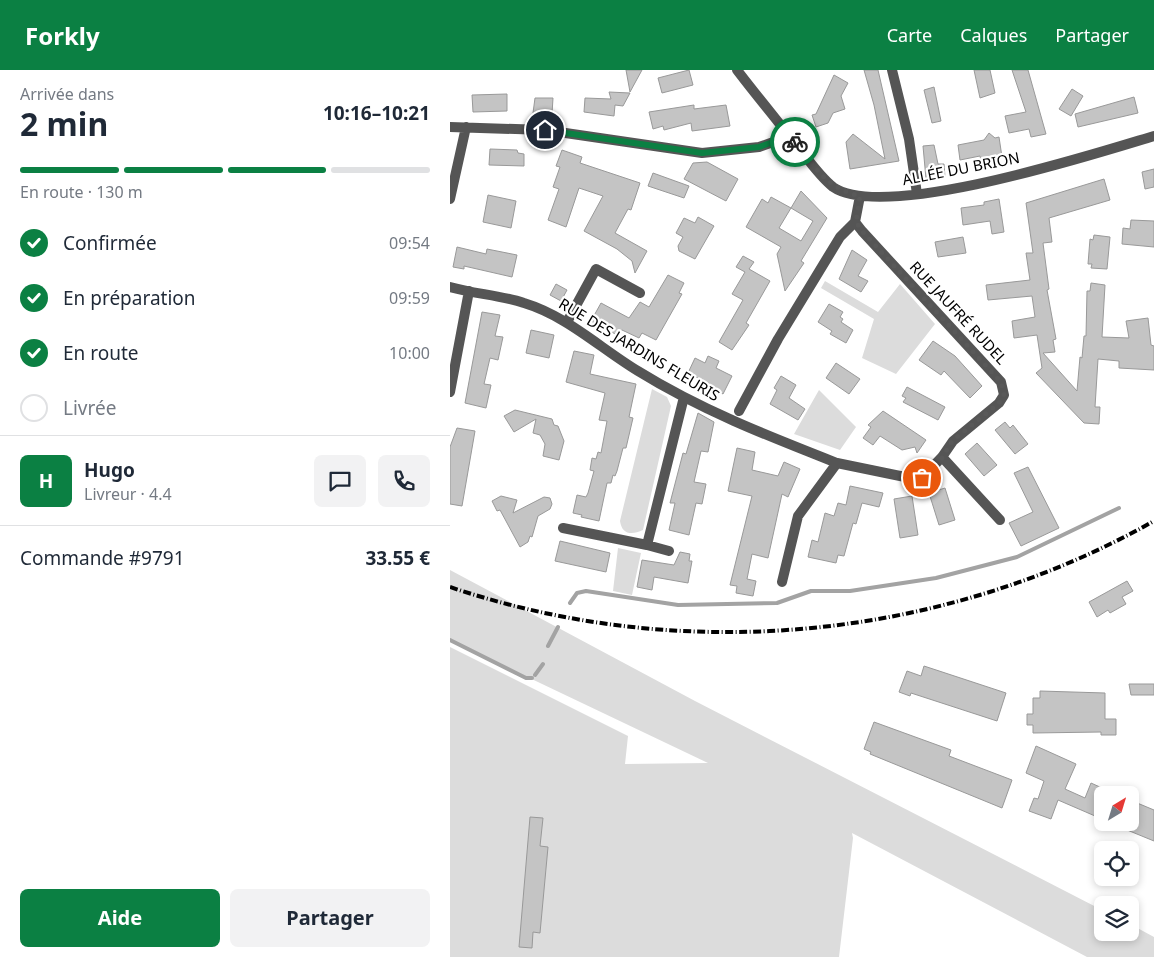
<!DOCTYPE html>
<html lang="fr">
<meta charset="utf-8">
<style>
body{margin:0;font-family:"Noto Sans",sans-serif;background:#f2f2f3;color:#1f2937;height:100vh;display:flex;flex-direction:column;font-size:19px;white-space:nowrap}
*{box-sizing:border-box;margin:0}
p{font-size:16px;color:#747a83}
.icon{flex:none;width:28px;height:28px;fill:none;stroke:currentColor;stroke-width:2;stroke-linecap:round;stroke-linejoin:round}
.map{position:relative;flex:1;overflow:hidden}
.sheet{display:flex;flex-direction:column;background:#fff;width:450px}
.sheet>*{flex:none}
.needle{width:32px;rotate:38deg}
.buttons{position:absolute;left:644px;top:716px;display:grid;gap:10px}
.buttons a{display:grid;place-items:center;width:45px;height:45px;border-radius:8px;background:#fff;box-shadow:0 2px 8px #0003;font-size:25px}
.pin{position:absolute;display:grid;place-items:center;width:42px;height:42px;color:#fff;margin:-21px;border:2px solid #fff;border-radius:50%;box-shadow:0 1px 5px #0007}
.courier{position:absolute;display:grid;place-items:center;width:50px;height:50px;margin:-25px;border:4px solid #0b8043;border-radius:50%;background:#fff;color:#222;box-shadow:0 1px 6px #0007}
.overview em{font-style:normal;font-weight:700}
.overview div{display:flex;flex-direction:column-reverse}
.overview{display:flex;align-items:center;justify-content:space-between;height:85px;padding:0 20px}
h1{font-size:32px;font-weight:700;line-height:38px}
.bar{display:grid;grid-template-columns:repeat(4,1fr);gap:8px 5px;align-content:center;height:60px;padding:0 20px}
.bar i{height:6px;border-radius:4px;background:#e0e1e3}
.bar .current{background:#0b8043}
.bar p{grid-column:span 4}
.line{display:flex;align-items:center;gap:12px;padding:0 20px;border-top:1px solid #e0e1e3}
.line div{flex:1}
.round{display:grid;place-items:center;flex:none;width:52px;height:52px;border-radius:8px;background:#f2f2f3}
ol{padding:0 20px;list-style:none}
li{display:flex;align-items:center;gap:15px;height:55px}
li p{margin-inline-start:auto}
li .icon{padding:5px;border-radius:50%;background:#0b8043;color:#fff;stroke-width:4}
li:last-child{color:#747a83}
li i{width:28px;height:28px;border:2px solid #e0e1e3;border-radius:50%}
.button{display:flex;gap:10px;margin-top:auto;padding:10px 20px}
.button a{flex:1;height:58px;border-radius:8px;background:#0b8043;color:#fff;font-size:20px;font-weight:700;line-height:58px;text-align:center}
.button a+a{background:#f2f2f3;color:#1f2937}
header{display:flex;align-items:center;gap:30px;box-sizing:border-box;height:70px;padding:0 25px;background:#0b8043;color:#fff}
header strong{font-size:24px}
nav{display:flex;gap:28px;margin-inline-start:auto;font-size:18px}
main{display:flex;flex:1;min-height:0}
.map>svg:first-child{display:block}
</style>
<header>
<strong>Forkly</strong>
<nav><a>Carte</a><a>Calques</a><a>Partager</a></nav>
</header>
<main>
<section class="sheet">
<div class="overview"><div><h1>2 min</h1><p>Arrivée dans</p></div><em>10:16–10:21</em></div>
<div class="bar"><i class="current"></i><i class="current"></i><i class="current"></i><i></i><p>En route · 130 m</p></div>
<ol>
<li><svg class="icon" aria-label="check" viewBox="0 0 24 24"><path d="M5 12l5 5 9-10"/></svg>Confirmée<p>09:54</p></li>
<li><svg class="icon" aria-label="check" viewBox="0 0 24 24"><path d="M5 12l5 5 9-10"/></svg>En préparation<p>09:59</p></li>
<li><svg class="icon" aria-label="check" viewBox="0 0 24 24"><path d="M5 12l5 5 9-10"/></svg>En route<p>10:00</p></li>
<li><i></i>Livrée</li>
</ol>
<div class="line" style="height:90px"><b class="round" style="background:#0b8043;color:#fff">H</b><div><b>Hugo</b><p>Livreur · 4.4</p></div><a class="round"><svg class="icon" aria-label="chat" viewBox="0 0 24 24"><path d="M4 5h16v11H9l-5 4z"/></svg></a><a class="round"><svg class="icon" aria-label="phone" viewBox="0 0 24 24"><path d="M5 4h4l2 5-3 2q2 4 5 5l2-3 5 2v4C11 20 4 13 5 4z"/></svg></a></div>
<div class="line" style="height:65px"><div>Commande #9791</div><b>33.55 €</b></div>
<div class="button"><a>Aide</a><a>Partager</a></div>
</section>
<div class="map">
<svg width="704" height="887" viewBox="0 0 704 887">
<rect width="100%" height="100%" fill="#fff"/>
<path fill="#dcdcdc" d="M375,211L428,242L450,214L485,254L446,304L412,288L424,249L371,218Z
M202,319L217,327L221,336L193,460C182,465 172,465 170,451Z
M369,320L406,357L390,380L344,364Z
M168,478L191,483L182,525L163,521Z
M0,500L245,631L652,840V862H680V854L704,867V887H637L402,763L403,768L389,887H0V577L178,666L175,694L258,693L0,570Z"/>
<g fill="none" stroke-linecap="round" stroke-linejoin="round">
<path stroke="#a3a3a3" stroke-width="4" d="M120,533L127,523L136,521L228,535L327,533L361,521H400L486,508L567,487L669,438
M0,570L76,608H82
M98,576L108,557
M85,605L93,594"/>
</g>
<path fill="#c4c4c4" stroke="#999" d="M176,0H192L180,22Z
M239,0L243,15L212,23L208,8Z
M414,0H428L449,91L400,99L396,72L403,64L435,89L424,35Z
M524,0H540L545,23L530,28Z
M562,0H578L596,64L581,67L579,59L559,63L555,46L576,42Z
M384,5L398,13L391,26L395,39L383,43L378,53L366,57L362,45L366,44Z
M484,17L491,51L482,53L474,20Z
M622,19L633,26L621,46L609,39Z
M159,22L180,23L173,36L165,35L164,46L134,42L135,28L161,29Z
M57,24V41L23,42L22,25Z
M684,27L688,43L628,57L625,44Z
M85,28H103L102,44L83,43Z
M244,35V39L276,35L280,56L242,61L241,53L214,60L213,56L203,59L199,42Z
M539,63L545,68L549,67L552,87L531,91L530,86L510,90L508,75L534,70Z
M484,75L488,94H494L495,107L476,109L473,76Z
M40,79L67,80L68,83L74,84V96L39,95Z
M112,80L132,87L130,93L190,113L181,140L178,139L165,163L197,181L185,203L182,191L167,179L134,161L153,126L129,118L116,157L98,150L109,119L103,117L110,97L106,96Z
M257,92L288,109L276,131L234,109L243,93Z
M704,99V117L695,119L692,102Z
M203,103L239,116L234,128L198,116Z
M654,109L660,130L599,148L602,172L593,173L599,219L597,220L606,269L603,270L605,282L593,283L627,321L630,287L632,288L634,266H636L637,221H640L641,213L655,215L652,267L679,268L676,251L698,248L701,275L704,276V300L669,298V291L648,289L645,337H650L649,354L634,353L586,303L592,298L587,265L564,268L562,251L585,247L582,226L538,230L536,215L580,210L576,183H583L576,133Z
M351,121L377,148L351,191L354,193L335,221L327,184L331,177L296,157L312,129L318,133L321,127L341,138L329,158L351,171L363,151L341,138Z
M38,125L66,131L61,158L33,152Z
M549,129L554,162L542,164L540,151L513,155L511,138L534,135V132Z
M248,147L264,156L245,189L229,181L228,176L233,167L226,163L234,148L245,153Z
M681,150L704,151V177L672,174L673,158L680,159Z
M644,165L660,167L657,199L641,198L642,194H638L640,169L643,170Z
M513,167L516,183L488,187L485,172Z
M7,177L36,184L37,179L67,185L62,207L14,196V199L3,197Z
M402,180L417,190L408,206L418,211L411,222L389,209Z
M293,186L304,192L299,199L320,211L296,253L299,255L282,280L269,272L293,230L282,224L295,202L286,197Z
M218,205L234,213L229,223L232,224L206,270L192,263L189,268L172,260L169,266L141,251L151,233L179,248L190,232L199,237Z
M106,214L117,220L111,231L100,225Z
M379,234L393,242L390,247L393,249L391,252L403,260L396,273L380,264L382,261L368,252Z
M32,242L50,245L45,266L53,267L48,290L40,288L34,314L41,315L36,338L15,333Z
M81,260L104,265L99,288L76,283Z
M483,271L505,286L532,316L520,328L494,301L491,305L469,290Z
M124,281L144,285L140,304L186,314L179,347L183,348L176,378H173L167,401L165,406L163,405L161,413H157L149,451L131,447L132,445L123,443L127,425L136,427L138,423L144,401L140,400L142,388L146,389L148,382L151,383L157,351L149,350L155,323L116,312Z
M258,286L269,291L266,298L282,306L273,324L261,317L262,315L238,303L245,288L255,293Z
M386,293L410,309L399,324L376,308Z
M331,306L346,315L339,328L355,339L348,350L320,334L327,320L324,318Z
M457,317L495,337L488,350L453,332L456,328L452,326Z
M65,340L102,349L104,355L108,356L114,371L109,390L93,386L95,374L90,365L83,363L86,349L64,362L54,346Z
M433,341L476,370L467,383L465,377L452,380L430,366L423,375L413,368L421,357L418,355Z
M248,343L264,352L258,382L251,381L244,412L256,414L252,434L246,433L239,465L219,460L225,433H220L233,383L236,384Z
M555,352L560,358L563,355L578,374L565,384L545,360Z
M7,358L25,361L12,436L0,434V377Z
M527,373L547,395L534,406L515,384Z
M287,378L305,382L302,400L328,406L334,392L350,399L338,427L332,424L318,488L302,484L297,509L306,511L303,526L286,523L287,516L280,515L302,426L278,421Z
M578,397L609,458L571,476L559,453L583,442L564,403Z
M400,416L433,423L429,437L412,433L406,454L403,453L394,486L388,485L386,493L358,487L362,470L368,472L375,443L384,446L388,433L396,435Z
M495,418L505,450L489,455L479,423Z
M51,426L67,430L63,443L94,427L100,428L102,434L100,439L88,446L82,467L80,466L78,472L70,477L50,440L47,441L42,431Z
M462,426L468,465L450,468L444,429Z
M110,471L160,483L156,502L105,491Z
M230,482L240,484L239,491H242L238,513L204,507L202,520L187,517L192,490L224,495Z
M677,511L683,521L672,527L676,534L660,543L658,540L647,547L639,532Z
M474,596L556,623L547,651L461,623L460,626L449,622L457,601L471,606Z
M679,614H704V625H681Z
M590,621L655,623V649H666V665H651V662L583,663V655H577V644H583V628H590Z
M424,652L501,680L499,686L562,710L552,738L420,684L421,682L414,679Z
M586,676L626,694L615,719L635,728L641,713L652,718V749L608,730L601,749L579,741L584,728L588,729L594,711L576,703Z
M680,730L704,740V771L660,753L680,752Z
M80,747L93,748L90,776L98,777L90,863L83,862L82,878L69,877Z"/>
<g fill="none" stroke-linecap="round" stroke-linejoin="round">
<path stroke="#555" stroke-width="10" d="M287,0C306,25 326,49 346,74C357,88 369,106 383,117C433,152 644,84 704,66
M442,0L459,69L467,124
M0,57L95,60L252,83L309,77L340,66
M0,129L16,57
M0,217C24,224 50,225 74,233C117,246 150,278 188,301C251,340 318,366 387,393
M117,252L146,199L190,223
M0,322L19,221
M289,341L328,269L390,167L405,152
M492,387L550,450
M113,458L197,475L234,327
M197,475L219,481
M332,512L348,446L387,393L455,407L472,408L492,387L503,371L549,333L554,325L551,312L412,161L405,152L410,126"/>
<path stroke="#000" stroke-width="4" stroke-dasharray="8 2.5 1 2.5" stroke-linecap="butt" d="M0,517C231,595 491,571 704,451"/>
</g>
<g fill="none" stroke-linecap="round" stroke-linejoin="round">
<path stroke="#595959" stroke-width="5" stroke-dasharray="0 9" d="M345,72C365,97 377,119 410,126L406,152L412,161L551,312L554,325L549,333L502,371L492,388L472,408"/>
<path stroke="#0b8043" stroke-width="6" d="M95,60L252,83L309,77L340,66L345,72"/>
</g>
<g text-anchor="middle" stroke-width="4.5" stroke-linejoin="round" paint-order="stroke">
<g font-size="15" fill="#000" stroke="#fff">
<text transform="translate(511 99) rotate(-11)" y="5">ALLÉE DU BRION</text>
<text transform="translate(508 243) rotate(47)" y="5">RUE JAUFRÉ RUDEL</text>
<text transform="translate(189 280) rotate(31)" y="5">RUE DES JARDINS FLEURIS</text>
</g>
</g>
</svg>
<div class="buttons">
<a><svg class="needle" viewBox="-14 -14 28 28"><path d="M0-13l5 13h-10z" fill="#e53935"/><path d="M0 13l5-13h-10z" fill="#747a83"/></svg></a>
<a><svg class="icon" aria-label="locate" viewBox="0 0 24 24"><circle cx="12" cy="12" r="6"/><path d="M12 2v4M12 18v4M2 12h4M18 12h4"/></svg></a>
<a><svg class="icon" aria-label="layers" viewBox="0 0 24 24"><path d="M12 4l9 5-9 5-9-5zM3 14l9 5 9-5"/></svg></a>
</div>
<div class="pin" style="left:472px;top:408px;background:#ea580c"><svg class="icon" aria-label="bag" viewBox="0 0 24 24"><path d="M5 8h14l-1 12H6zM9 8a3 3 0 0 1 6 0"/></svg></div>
<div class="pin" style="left:95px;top:60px;background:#1f2937"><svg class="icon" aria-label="home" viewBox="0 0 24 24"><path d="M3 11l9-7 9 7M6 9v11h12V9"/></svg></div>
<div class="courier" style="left:345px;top:72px"><svg class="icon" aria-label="bike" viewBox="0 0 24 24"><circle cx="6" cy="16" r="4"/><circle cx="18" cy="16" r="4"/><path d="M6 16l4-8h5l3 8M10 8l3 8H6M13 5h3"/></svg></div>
</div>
</main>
